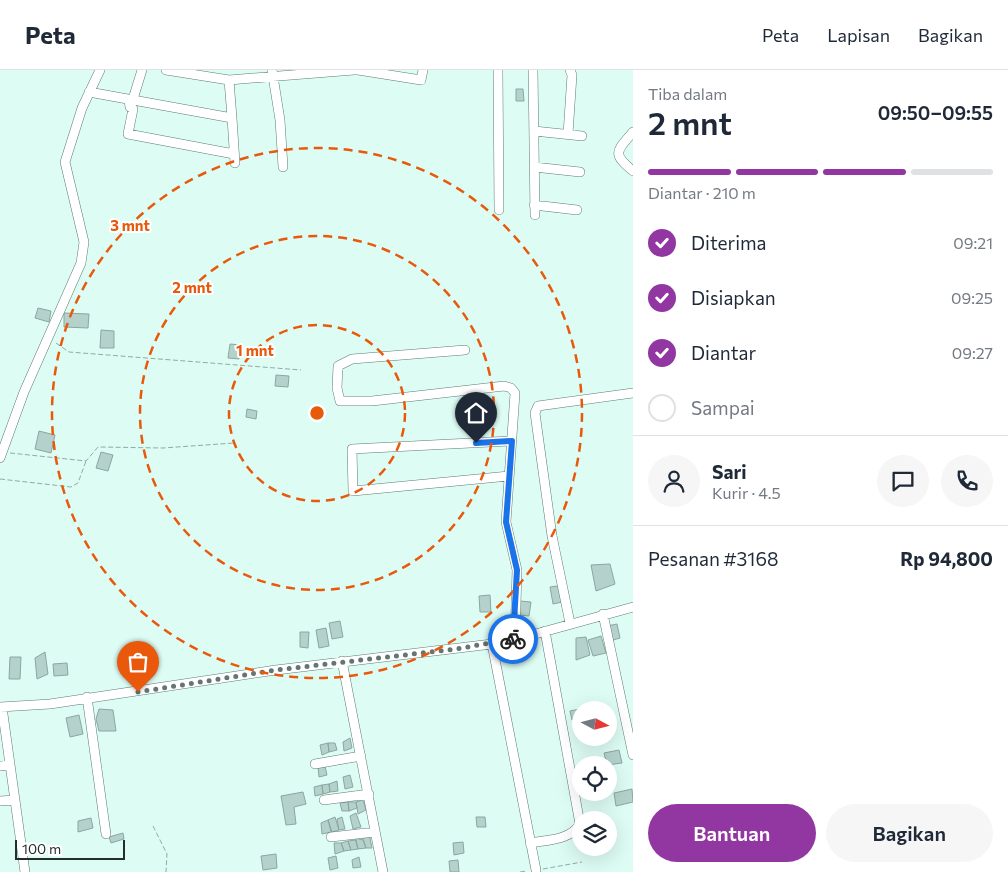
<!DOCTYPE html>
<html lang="id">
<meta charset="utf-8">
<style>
body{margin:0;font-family:Commissioner,sans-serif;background:#f6f6f7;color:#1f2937;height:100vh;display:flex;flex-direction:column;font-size:19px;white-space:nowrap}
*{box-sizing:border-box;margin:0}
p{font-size:16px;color:#747a83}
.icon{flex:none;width:28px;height:28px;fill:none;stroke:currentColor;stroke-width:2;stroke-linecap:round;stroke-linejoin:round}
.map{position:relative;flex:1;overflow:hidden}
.sheet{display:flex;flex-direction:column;background:#fff;width:375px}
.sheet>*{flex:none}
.needle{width:32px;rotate:97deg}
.buttons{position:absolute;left:572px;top:631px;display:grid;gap:10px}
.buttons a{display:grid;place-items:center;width:45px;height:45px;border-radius:50%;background:#fff;box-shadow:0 5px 20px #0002;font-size:25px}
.scale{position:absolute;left:15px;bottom:12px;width:110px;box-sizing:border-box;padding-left:5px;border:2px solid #222e2b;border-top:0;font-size:14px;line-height:18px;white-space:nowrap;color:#222e2b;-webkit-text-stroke:4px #fff;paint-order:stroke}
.pin{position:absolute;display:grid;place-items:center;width:42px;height:42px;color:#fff;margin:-51px -21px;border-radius:50% 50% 50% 0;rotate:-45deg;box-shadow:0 0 5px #0007}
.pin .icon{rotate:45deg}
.courier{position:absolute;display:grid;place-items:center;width:50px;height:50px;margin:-25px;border:4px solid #1a73e8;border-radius:50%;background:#fff;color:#222;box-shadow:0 1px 6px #0007}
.overview em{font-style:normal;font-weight:600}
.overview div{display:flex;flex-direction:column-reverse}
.overview{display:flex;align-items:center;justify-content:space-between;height:85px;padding:0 15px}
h1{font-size:32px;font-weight:600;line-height:38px}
.bar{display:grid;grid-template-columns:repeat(4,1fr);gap:8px 5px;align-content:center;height:60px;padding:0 15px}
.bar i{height:6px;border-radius:4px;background:#e0e1e3}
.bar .active{background:#9237a1}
.bar p{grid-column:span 4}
.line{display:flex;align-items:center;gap:12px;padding:0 15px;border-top:1px solid #e0e1e3}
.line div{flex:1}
.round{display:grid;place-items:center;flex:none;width:52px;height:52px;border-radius:26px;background:#f6f6f7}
ol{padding:0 15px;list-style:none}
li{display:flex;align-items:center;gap:15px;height:55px}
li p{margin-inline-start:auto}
li .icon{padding:5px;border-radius:50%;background:#9237a1;color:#fff;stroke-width:4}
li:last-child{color:#747a83}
li i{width:28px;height:28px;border:2px solid #e0e1e3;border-radius:50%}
.button{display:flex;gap:10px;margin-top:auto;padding:10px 15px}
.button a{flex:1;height:58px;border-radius:30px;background:#9237a1;color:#fff;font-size:20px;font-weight:600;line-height:58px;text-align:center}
.button a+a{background:#f6f6f7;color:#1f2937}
header{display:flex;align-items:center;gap:30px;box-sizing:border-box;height:70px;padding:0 25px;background:#fff;border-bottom:1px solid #e0e1e3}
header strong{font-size:24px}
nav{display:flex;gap:28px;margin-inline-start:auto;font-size:18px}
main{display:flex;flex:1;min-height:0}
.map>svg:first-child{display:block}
</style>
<header>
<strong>Peta</strong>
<nav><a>Peta</a><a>Lapisan</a><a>Bagikan</a></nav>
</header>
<main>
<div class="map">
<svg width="633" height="802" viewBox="0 0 633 802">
<rect width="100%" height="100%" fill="#ddfcf4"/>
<path fill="#b4d2cb" stroke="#8aa7a0" d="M516,19H523L524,31H516Z
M38,238L51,241L49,252L35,248Z
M64,243L89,244L88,258L64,257Z
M101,260L114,261V278H100Z
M230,274L241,275L239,289L228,288Z
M276,305L289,306L288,317L275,316Z
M247,339L257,341L256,349L246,347Z
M39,361L55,365L51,383L35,379Z
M101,382L113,385L108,401L96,398Z
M610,494L615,514L596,521L591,495Z
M564,515L567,531L553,534L550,517Z
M490,525L491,542H480L479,526Z
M520,531L531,532L529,546L519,545Z
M340,551L343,567L332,569L329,553Z
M617,554L620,568L610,571L607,556Z
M326,558L329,576L319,578L316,560Z
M300,562H309L308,578L300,577Z
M601,566L606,583L593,586L588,570Z
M586,567L590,585L576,590V568Z
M45,582L48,604L37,609L35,588Z
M10,587H21L20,609H9Z
M67,593L68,605L54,606L53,594Z
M99,639L113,640L116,661H99L96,649Z
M580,639L581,648L572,650L570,641Z
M79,645L83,664L70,667L66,648Z
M350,668L352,678L344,681L343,672Z
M328,673H335L337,680L329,682Z
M328,673L329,682L322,685L320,675Z
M619,680L622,693L607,695L604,683Z
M325,696L327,705L319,707L318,697Z
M350,705L353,717L345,719L343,707Z
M337,711L338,721L330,722L329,714Z
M329,714L330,722L323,724L322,715Z
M322,715L323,724L315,726L314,717Z
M632,719L633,732L616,736L614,723Z
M303,722L306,734L294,737L296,754L286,755L281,726Z
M363,730L366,740L358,744L356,732Z
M348,732H356L357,738L349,741Z
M348,732L349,741H342L340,733Z
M356,743L361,757L353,759L350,746Z
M335,747L339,760L332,762L328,750Z
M342,747L345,759L339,760L337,749Z
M476,747H485L486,757H477Z
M91,748L93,758L78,762V751Z
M328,750L331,762L322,764L321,753Z
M123,763L124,769L111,773L109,767Z
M369,763L372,778H366L362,766Z
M355,768L363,770L366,778L358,779Z
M356,770L358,779L351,780L348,771Z
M348,771L351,780L344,781L341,773Z
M463,772L464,783L454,785L453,773Z
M334,773H341L344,781L335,784Z
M276,784L277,798L263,800L261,786Z
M336,786L338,798L330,800L328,788Z
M359,787L361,797L353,798L352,790Z
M458,790L459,802H450L449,791Z"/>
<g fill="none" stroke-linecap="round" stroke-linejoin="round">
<defs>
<path id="minor" d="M166,0L229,10L232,48
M272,0L280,50L283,97
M358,0L421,10L423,0
M498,0L499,140
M533,0L535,145
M229,10L354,0
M89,22L232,48L235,93
M133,29L142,0
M129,30L130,37L133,39L128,64L234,84
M534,61L582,66
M633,62C617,81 611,83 633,101
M568,64L572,5L570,0
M534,97L580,102
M534,135L577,140
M465,280L352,289L338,296L337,318L340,331H372L504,316L511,318L515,323L506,452L517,500L515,569
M0,388L24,322L81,193L84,172L65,92L82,38L100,0
M509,406L353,421L352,379L512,371
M603,544L633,685
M570,553L552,466L535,343L538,336L633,323
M492,574L536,800
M342,591L383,802
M87,627L106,764
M0,637L50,634L276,600L492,574L521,568L633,537
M2,637L25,802
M315,694L361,686
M0,696L10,695
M324,730L369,724
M0,731L15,730
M331,767L375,762
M530,773C547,770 571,770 580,754L545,561"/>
</defs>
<use href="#minor" stroke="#5f7b74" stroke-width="10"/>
<path stroke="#93aaa4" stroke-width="1" stroke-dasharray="5 2.5" stroke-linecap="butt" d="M56,273L69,282L301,300
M10,383L86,391L98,377L163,378L234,373
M0,409L71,417L78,413L86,391
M153,756L167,784L166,802
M543,799L582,792
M520,802L527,801"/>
<use href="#minor" stroke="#fff" stroke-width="9"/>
</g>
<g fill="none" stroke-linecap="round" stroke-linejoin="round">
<path stroke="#637671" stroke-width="5" stroke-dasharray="0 9" d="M138,622L276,600L456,579L513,569"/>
<path stroke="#1a73e8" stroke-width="6" d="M476,373L512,371L506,452L517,500L513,569"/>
</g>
<g fill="none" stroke="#e8590c" stroke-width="2.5" stroke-dasharray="9 6">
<circle cx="317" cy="343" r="88"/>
<circle cx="317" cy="343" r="177"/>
<circle cx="317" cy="343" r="265"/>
</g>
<circle cx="317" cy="343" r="8" fill="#e8590c" stroke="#fff" stroke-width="2.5"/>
<g font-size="15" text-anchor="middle" font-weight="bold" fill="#e8590c" stroke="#fff" stroke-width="4" stroke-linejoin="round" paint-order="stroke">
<text x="130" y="161">3 mnt</text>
<text x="192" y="223">2 mnt</text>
<text x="255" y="286">1 mnt</text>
</g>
</svg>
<div class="buttons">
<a><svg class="needle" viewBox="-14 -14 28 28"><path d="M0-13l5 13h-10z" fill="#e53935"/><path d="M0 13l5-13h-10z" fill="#747a83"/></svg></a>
<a><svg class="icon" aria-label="locate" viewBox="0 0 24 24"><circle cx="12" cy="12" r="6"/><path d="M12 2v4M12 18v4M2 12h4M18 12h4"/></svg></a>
<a><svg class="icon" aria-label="layers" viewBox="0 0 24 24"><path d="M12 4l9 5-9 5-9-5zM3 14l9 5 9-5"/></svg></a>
</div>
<div class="scale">100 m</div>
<div class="pin" style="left:138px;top:622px;background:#ea580c"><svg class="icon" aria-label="bag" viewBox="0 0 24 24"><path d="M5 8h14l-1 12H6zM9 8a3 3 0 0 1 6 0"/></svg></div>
<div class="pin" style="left:476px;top:373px;background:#1f2937"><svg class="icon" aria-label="home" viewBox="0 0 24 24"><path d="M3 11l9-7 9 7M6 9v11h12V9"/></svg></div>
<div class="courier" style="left:513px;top:569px"><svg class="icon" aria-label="bike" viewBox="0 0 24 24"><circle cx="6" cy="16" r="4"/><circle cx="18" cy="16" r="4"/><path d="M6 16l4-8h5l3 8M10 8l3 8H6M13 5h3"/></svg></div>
</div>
<section class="sheet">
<div class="overview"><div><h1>2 mnt</h1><p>Tiba dalam</p></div><em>09:50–09:55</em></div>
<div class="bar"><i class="active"></i><i class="active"></i><i class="active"></i><i></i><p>Diantar · 210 m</p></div>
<ol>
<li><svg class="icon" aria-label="check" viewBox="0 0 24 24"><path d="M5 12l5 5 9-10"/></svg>Diterima<p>09:21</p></li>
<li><svg class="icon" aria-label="check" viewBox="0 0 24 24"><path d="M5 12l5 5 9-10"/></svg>Disiapkan<p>09:25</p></li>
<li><svg class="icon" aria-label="check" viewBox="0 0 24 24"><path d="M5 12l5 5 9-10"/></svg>Diantar<p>09:27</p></li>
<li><i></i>Sampai</li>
</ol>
<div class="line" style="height:90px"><a class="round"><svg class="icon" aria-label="person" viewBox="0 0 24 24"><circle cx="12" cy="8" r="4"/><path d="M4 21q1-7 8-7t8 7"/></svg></a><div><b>Sari</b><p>Kurir · 4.5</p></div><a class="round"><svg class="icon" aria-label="chat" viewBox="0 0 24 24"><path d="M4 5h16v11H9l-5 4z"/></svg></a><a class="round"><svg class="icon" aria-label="phone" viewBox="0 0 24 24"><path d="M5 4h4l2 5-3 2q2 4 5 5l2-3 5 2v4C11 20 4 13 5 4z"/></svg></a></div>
<div class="line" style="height:65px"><div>Pesanan #3168</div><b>Rp 94,800</b></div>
<div class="button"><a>Bantuan</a><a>Bagikan</a></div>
</section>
</main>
